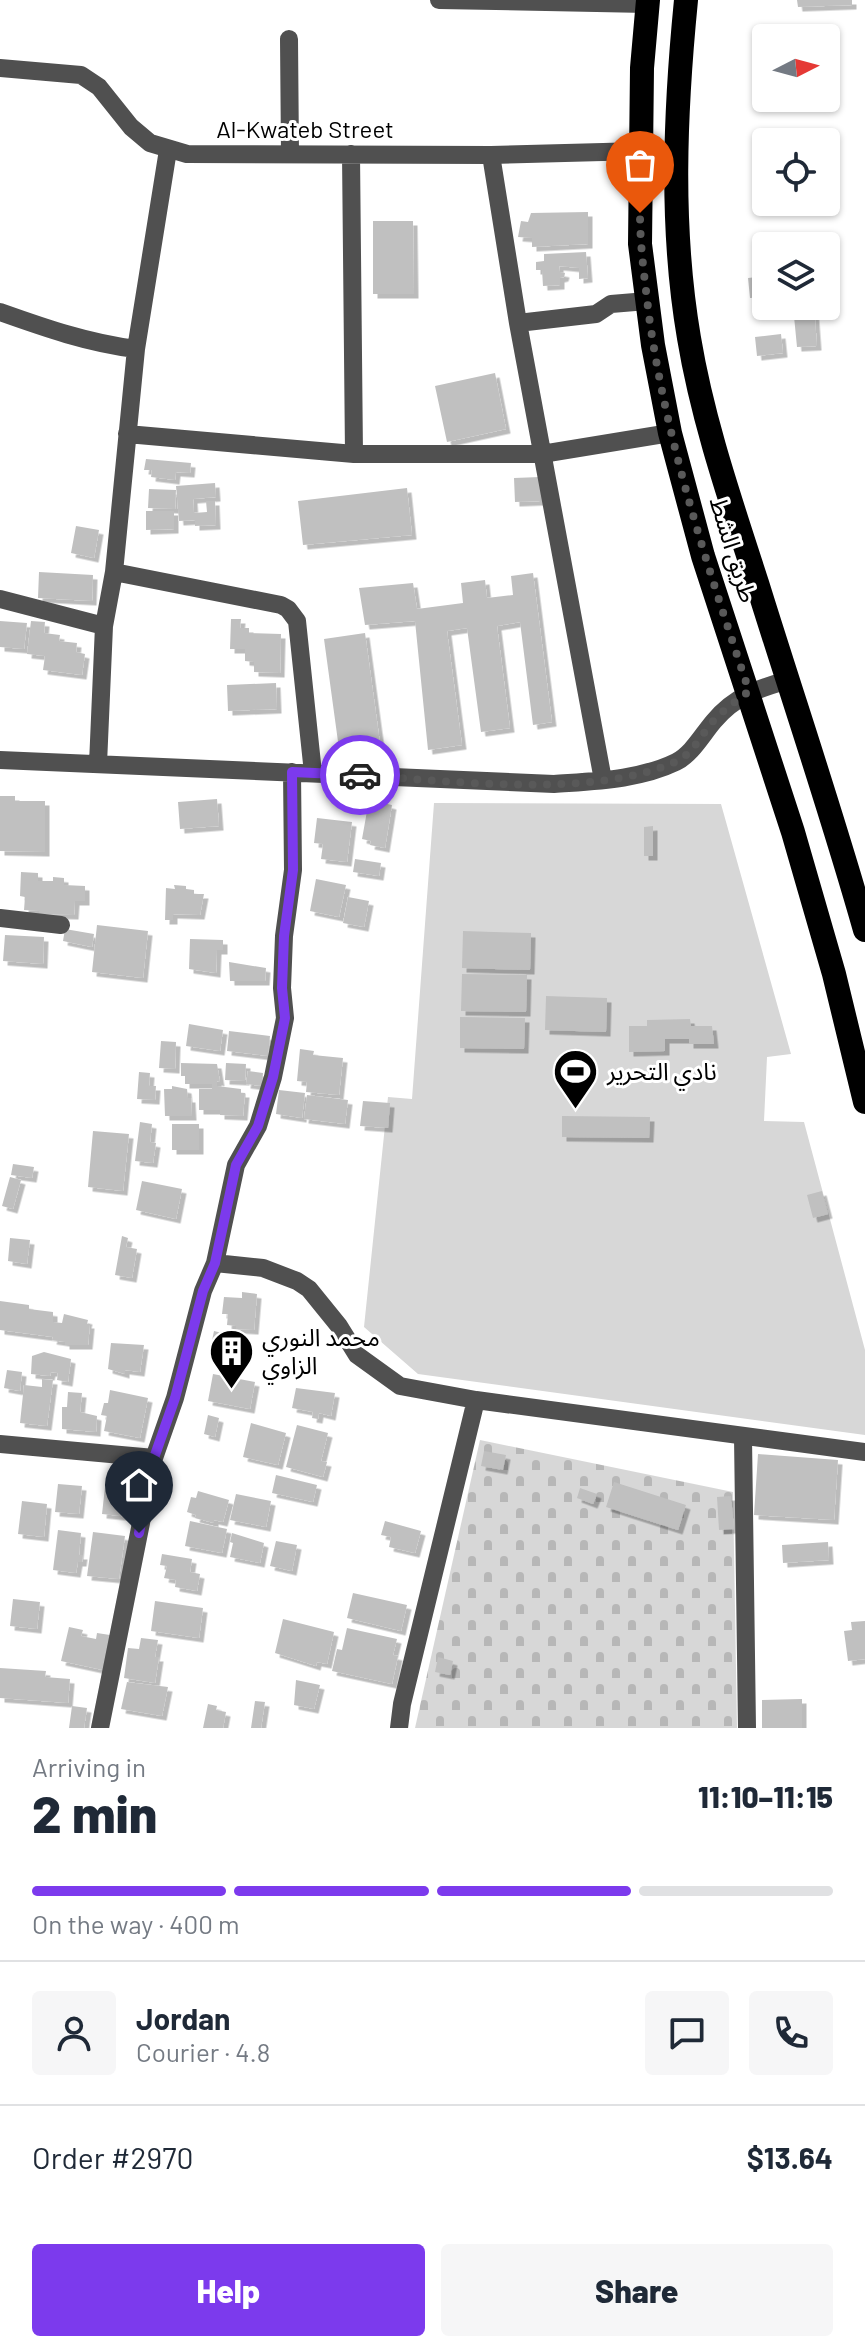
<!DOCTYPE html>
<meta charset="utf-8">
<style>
body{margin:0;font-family:Barlow,"Noto Sans Arabic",sans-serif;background:#f6f6f7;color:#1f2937;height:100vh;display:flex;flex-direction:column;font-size:30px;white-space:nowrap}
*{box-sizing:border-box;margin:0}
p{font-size:26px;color:#747a83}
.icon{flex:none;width:44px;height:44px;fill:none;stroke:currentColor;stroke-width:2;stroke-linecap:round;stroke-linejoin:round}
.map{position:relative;height:1728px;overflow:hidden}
.drawer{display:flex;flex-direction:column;background:#fff;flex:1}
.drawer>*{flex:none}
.needle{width:52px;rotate:84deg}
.fabs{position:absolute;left:752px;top:24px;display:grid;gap:16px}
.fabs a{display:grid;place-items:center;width:88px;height:88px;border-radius:8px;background:#fff;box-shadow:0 2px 6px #0004;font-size:40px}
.pin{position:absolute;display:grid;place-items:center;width:68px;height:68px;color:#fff;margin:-82px -34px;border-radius:50% 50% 50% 0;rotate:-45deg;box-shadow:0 0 8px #0007}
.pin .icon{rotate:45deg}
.courier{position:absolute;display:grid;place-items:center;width:80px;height:80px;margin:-40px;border:6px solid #7c3aed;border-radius:50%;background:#fff;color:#222;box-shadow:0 2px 10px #0007}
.head em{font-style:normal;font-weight:800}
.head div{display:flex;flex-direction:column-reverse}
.head{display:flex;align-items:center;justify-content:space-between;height:136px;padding:0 32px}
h1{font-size:52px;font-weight:800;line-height:60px}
.bar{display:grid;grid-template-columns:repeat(4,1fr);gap:12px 8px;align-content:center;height:96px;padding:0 32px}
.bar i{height:10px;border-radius:6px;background:#e0e1e3}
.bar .active{background:#7c3aed}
.bar p{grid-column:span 4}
.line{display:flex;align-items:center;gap:20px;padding:0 32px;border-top:2px solid #e0e1e3}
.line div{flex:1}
.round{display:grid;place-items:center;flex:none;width:84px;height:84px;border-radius:8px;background:#f6f6f7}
.button{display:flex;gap:16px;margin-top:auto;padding:16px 32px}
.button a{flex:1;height:92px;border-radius:8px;background:#7c3aed;color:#fff;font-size:32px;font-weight:800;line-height:92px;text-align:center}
.button a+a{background:#f6f6f7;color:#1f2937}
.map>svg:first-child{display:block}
</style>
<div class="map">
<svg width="865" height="1728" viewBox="0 0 865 1728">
<defs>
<pattern id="cemetery-stones" width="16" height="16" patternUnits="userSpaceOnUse" patternTransform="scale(2)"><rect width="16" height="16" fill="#d7d7d7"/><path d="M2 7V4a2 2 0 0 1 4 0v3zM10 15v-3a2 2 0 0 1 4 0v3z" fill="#b7b7b7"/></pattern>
<filter id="shadow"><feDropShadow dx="4.5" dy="4.5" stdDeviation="0" flood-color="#0004"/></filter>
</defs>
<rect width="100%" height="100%" fill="#fff"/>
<path fill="url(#cemetery-stones)" d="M480,1440L733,1492L737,1728H415Z"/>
<path fill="#d7d7d7" d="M434,803L721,804L791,1054L767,1057L764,1121L804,1122L865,1350V1435L418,1374L364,1327L388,1097L412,1099Z"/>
<path fill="#c0c0c0" filter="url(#shadow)" d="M797,0H852V5L798,7Z
M588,212V244L532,247V238L518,237L521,221L528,222L531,213Z
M373,221H413L414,294H373Z
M586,252L588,278L579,279V268L559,266L560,272L565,273L564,277L560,278V285L543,286L542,270H536V262L544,261V254Z
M766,276V297L750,298L748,278Z
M793,306H814L817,346L797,347Z
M781,334L783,353L757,356L755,337Z
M495,373L506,429L447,442L435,386Z
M146,459L191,463L190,473L176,472L175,480L151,477L152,470H144Z
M540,477V501L515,502L514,478Z
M215,483L216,497L193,499L194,513L207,512L206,501H215L216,525L195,526V520L179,521L176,486Z
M407,488L412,535L303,545L298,501Z
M149,489L176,490L175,509L148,508Z
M146,511H174V529L146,530Z
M76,526L99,530L94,558L71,553Z
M39,572L93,575L92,601L38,598Z
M533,573L552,722L533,725L520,622L497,626L510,728L481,732L467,628L447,631L462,745L428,750L415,621L365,625L359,588L413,583L417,609L463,603L461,583L485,580L487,598L513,595L511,576Z
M231,619H241L240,628H249V633L281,634L280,673L254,672V662L245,661V649H230Z
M0,621L27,623L24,649L0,647Z
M31,621L45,622L44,633L60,635L59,641L77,643L76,652L85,654L82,675L43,670L45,656L27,654Z
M365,633L380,743L339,749L324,639Z
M276,683L277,709L228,711L227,685Z
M0,796H15V801H45V852L0,851Z
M217,799L219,826L180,829L178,802Z
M369,800L392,805L385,848L370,845L371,841L362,839Z
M317,818L352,822L347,862L321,859L323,844L314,843Z
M653,826V856H644V827Z
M355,859L381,863L379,876L353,872Z
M21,872L38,873V881H53V877L64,878V885L85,886V901H75L74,915L39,914V911L24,910L25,897L20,896Z
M316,879L346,885L339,917L310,911Z
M174,885L186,886V889L194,890V894H204L200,915L173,914V920H165L166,888L175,889Z
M348,897L369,901L364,927L343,923Z
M97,925L148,931L143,978L92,972Z
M65,929L94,934L92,947L63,941Z
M463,931L531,933L530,970L462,968Z
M5,935L44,937L43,964L3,961Z
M190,939L223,940V950H217L216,973L189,969Z
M229,962L266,968L265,981H230Z
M462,974L527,975L526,1012L461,1011Z
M546,996L607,998L606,1032L545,1030Z
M460,1017L525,1018L524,1049L460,1048Z
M690,1019L691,1026H712L714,1044H689V1039H665V1051L629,1052V1026H647V1020Z
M189,1024L223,1030L220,1051L186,1046Z
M229,1031L270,1036L268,1056L227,1051Z
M161,1041L176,1042L175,1069L159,1068Z
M300,1049L314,1051L313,1055L343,1058L339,1095L306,1092L307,1082L297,1081Z
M181,1063L217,1064L220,1082L217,1081V1086L241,1089V1093H245L243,1116L220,1115V1110H199V1089H212V1084H185V1076H181Z
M226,1063L246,1064L245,1081L225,1080Z
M248,1071L263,1073L262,1086L246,1084Z
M139,1072L150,1073L149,1086H156L155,1100L137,1099Z
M172,1086L187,1089L188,1098H191L192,1116H165L164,1089H172Z
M279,1090L305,1093L302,1118L276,1114Z
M307,1095L348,1100L345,1124L304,1119Z
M363,1101L390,1103L388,1128L360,1126Z
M562,1116L650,1117L649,1138L562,1137Z
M140,1122L152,1124L150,1142L156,1143L153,1163L135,1161Z
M172,1124H199V1150H172Z
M93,1131L129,1134L123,1191L88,1187Z
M13,1164L34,1167L32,1178L11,1175Z
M10,1177L21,1180L13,1209L2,1206Z
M142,1181L182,1189L176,1219L136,1210Z
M822,1191L828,1214L813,1218L807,1195Z
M122,1236L128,1238L126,1247L137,1249L132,1278L115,1275Z
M10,1238L30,1240L27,1264L8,1261Z
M242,1292L257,1294L254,1330L236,1329V1326L227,1325L228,1314H222L224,1297L242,1298Z
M0,1301L29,1305V1309L53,1312V1322L62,1323L64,1314L88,1320L87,1324H90L88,1345H65V1342L52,1340L53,1337L0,1330Z
M214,1331L246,1339L241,1363L209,1355Z
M111,1343L144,1345L140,1372L125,1370V1374L108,1369Z
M44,1352L71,1359L68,1382L57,1380L58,1373L51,1372L50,1376L31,1374L32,1356Z
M7,1370L22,1372L20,1391L4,1388Z
M213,1374L255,1382L250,1409L208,1401Z
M42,1379L53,1380L47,1426L20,1423L24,1385L42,1387Z
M296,1388L335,1393L331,1416L319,1413L318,1419L312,1418L313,1412L292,1408Z
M110,1390L148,1398L140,1438L104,1431L107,1416L101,1415L104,1403H108Z
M68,1392L82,1393L80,1412L97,1416L96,1432L62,1429V1407H67Z
M208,1415L219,1418L215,1437L204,1434Z
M251,1423L286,1433L278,1465L243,1457Z
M297,1425L328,1433L321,1461L327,1462L323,1477L286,1467Z
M484,1451L506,1455L503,1470L481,1466Z
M758,1454L838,1460L834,1520L754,1515Z
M276,1475L317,1485L313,1502L272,1493Z
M106,1478L135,1481L131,1517L102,1514Z
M614,1482L686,1505L678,1530L606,1507Z
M58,1484L82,1486L79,1514L55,1512Z
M580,1488L597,1494L593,1504L577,1498Z
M198,1491L229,1500L223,1522L214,1520V1523L195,1518L196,1515L187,1512L191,1497L196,1498Z
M236,1494L271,1501L266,1527L230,1520Z
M731,1496L734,1529L719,1530L717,1497Z
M22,1501L47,1504L44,1537L18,1534Z
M190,1521L227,1529L222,1553L185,1546Z
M385,1521L421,1531L415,1553L389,1547L391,1537L381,1535Z
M58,1530L81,1533L79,1555H83L82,1562H78L76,1573L53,1570Z
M93,1532L125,1536L119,1579L87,1576Z
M232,1533L264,1543L260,1563L230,1557L233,1543L230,1542Z
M276,1541L297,1545L292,1571L270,1566Z
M828,1542L829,1560L783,1563L782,1545Z
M162,1554L192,1559L190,1572L200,1574L197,1591L175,1587L176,1580L164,1578L167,1566L160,1565Z
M353,1593L407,1605L401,1631L347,1618Z
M13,1599L40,1602L37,1629L10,1626Z
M155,1601L203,1608L199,1638L151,1631Z
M283,1619L334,1632L327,1664L317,1662L316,1666L275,1653Z
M865,1621V1659L848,1661L844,1631L852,1630L851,1622Z
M69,1627L83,1630L81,1636L96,1639L97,1633L110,1635L103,1670L61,1661Z
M347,1628L397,1639L393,1655L398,1656L392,1684L332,1671L337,1649L342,1650Z
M141,1638L158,1640L155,1657H159L155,1683L124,1678L128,1648L139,1649Z
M438,1657L453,1661L450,1675L435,1672Z
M0,1668L46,1671L45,1677L70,1679L68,1703L0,1698Z
M296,1680L320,1685L314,1709L294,1705Z
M127,1682L168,1687L162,1716L121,1709Z
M802,1699V1728H762V1700Z
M255,1701L265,1702L261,1728H251Z
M208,1704L217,1706L216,1710L226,1712L223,1728H203Z
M72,1706L87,1708L84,1728H69Z"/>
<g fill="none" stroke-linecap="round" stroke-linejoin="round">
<path stroke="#505050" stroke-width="18" d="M439,0L647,4
M289,39L290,154
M0,68L81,75L99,87L131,127L150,143L187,154L491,155L641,151
M351,154L354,454
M491,155L518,323L603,780
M0,312C45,328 88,343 136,349
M518,323L596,314L611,304L647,301
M127,434L354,454H542L670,433
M114,572L281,605L288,609L297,621L313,773
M0,599L104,626
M0,760L554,784C594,781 639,780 676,762C692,754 702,735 714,721C735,696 757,689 788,680
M98,764L104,626L114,572L136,349L168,150
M0,918L61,925
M215,1263L263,1268L297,1281L309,1289L339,1326L357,1355L400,1386L476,1400L865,1452
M743,1437L747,1728
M0,1444L154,1458
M100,1728L154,1458L175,1398L203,1291L215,1263L236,1165L258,1126L273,1077L285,1018L282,988L284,936L293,870L292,772
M399,1728L402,1704L476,1400"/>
<path stroke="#000" stroke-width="24" d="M648,0L642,68L640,244L653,345L670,433L703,556L793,832L834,974L865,1102
M686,0C675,112 670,227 689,338C703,422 731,502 757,583C793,699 832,813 865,930"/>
</g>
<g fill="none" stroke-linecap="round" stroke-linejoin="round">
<path stroke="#595959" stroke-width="8" stroke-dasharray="0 14.4" d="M360,775C448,781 594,799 675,762C694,754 702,732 716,718C726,708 738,700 749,691C708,568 667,445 649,316C645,281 640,248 640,213"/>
<path stroke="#7c3aed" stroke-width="10" d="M139,1533L154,1458L175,1398L203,1291L215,1263L236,1165L258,1126L273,1077L285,1018L282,988L284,936L293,870L292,772L360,775"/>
</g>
<defs>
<symbol id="stadium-pin" viewBox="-11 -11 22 30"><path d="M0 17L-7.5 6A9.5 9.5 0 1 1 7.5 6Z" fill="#000" stroke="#fff"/><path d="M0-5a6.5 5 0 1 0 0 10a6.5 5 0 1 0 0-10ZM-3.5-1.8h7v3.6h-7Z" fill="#fff"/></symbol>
<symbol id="building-pin" viewBox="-11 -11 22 30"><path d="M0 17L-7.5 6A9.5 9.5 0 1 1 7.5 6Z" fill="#000" stroke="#fff"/><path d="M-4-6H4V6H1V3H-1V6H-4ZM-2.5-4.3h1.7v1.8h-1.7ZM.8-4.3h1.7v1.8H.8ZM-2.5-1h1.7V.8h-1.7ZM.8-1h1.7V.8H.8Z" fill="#fff"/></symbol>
</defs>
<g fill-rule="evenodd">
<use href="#stadium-pin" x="550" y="1046" width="51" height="69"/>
<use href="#building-pin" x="206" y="1326" width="51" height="69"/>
</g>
<g text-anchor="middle" stroke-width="6" stroke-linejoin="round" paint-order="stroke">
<g font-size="24" fill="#000" stroke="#fff">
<text x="305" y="138">Al-Kwateb Street</text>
<text transform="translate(733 550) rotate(73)" y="8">طريق الشط</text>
</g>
<g font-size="24" fill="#000" stroke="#fff" text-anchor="start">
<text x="607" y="1080">نادي التحرير</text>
<text x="262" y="1346">محمد النوري<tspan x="262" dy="28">الزاوي</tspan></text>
</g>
</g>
</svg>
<div class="fabs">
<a><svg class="needle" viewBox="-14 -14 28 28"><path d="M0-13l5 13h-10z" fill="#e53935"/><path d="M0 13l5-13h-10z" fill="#747a83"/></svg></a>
<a><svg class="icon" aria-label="locate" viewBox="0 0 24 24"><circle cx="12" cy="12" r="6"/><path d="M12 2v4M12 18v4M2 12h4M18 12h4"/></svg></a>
<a><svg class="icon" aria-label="layers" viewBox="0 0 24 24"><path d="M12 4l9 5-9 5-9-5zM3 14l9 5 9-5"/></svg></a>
</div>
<div class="pin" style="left:640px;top:213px;background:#ea580c"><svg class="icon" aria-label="bag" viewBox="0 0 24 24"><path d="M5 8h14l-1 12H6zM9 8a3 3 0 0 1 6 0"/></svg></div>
<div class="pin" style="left:139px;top:1533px;background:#1f2937"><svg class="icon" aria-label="home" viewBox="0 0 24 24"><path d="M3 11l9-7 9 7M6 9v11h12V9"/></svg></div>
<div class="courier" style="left:360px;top:775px"><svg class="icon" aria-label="car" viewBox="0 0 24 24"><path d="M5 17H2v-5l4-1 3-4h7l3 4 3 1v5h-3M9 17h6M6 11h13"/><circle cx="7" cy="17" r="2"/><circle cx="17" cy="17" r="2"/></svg></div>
</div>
<section class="drawer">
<div class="head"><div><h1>2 min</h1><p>Arriving in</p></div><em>11:10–11:15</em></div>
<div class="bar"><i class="active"></i><i class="active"></i><i class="active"></i><i></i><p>On the way · 400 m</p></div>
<div class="line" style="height:144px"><a class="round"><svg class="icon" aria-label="person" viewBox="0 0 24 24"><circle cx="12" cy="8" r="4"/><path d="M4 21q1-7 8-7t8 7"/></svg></a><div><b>Jordan</b><p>Courier · 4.8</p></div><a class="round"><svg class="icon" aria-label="chat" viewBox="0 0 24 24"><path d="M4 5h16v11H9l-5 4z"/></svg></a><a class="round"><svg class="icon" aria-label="phone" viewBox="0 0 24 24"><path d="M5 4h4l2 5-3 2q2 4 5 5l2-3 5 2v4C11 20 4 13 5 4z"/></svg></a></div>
<div class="line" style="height:104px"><div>Order #2970</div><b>$13.64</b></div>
<div class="button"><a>Help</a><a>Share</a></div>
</section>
